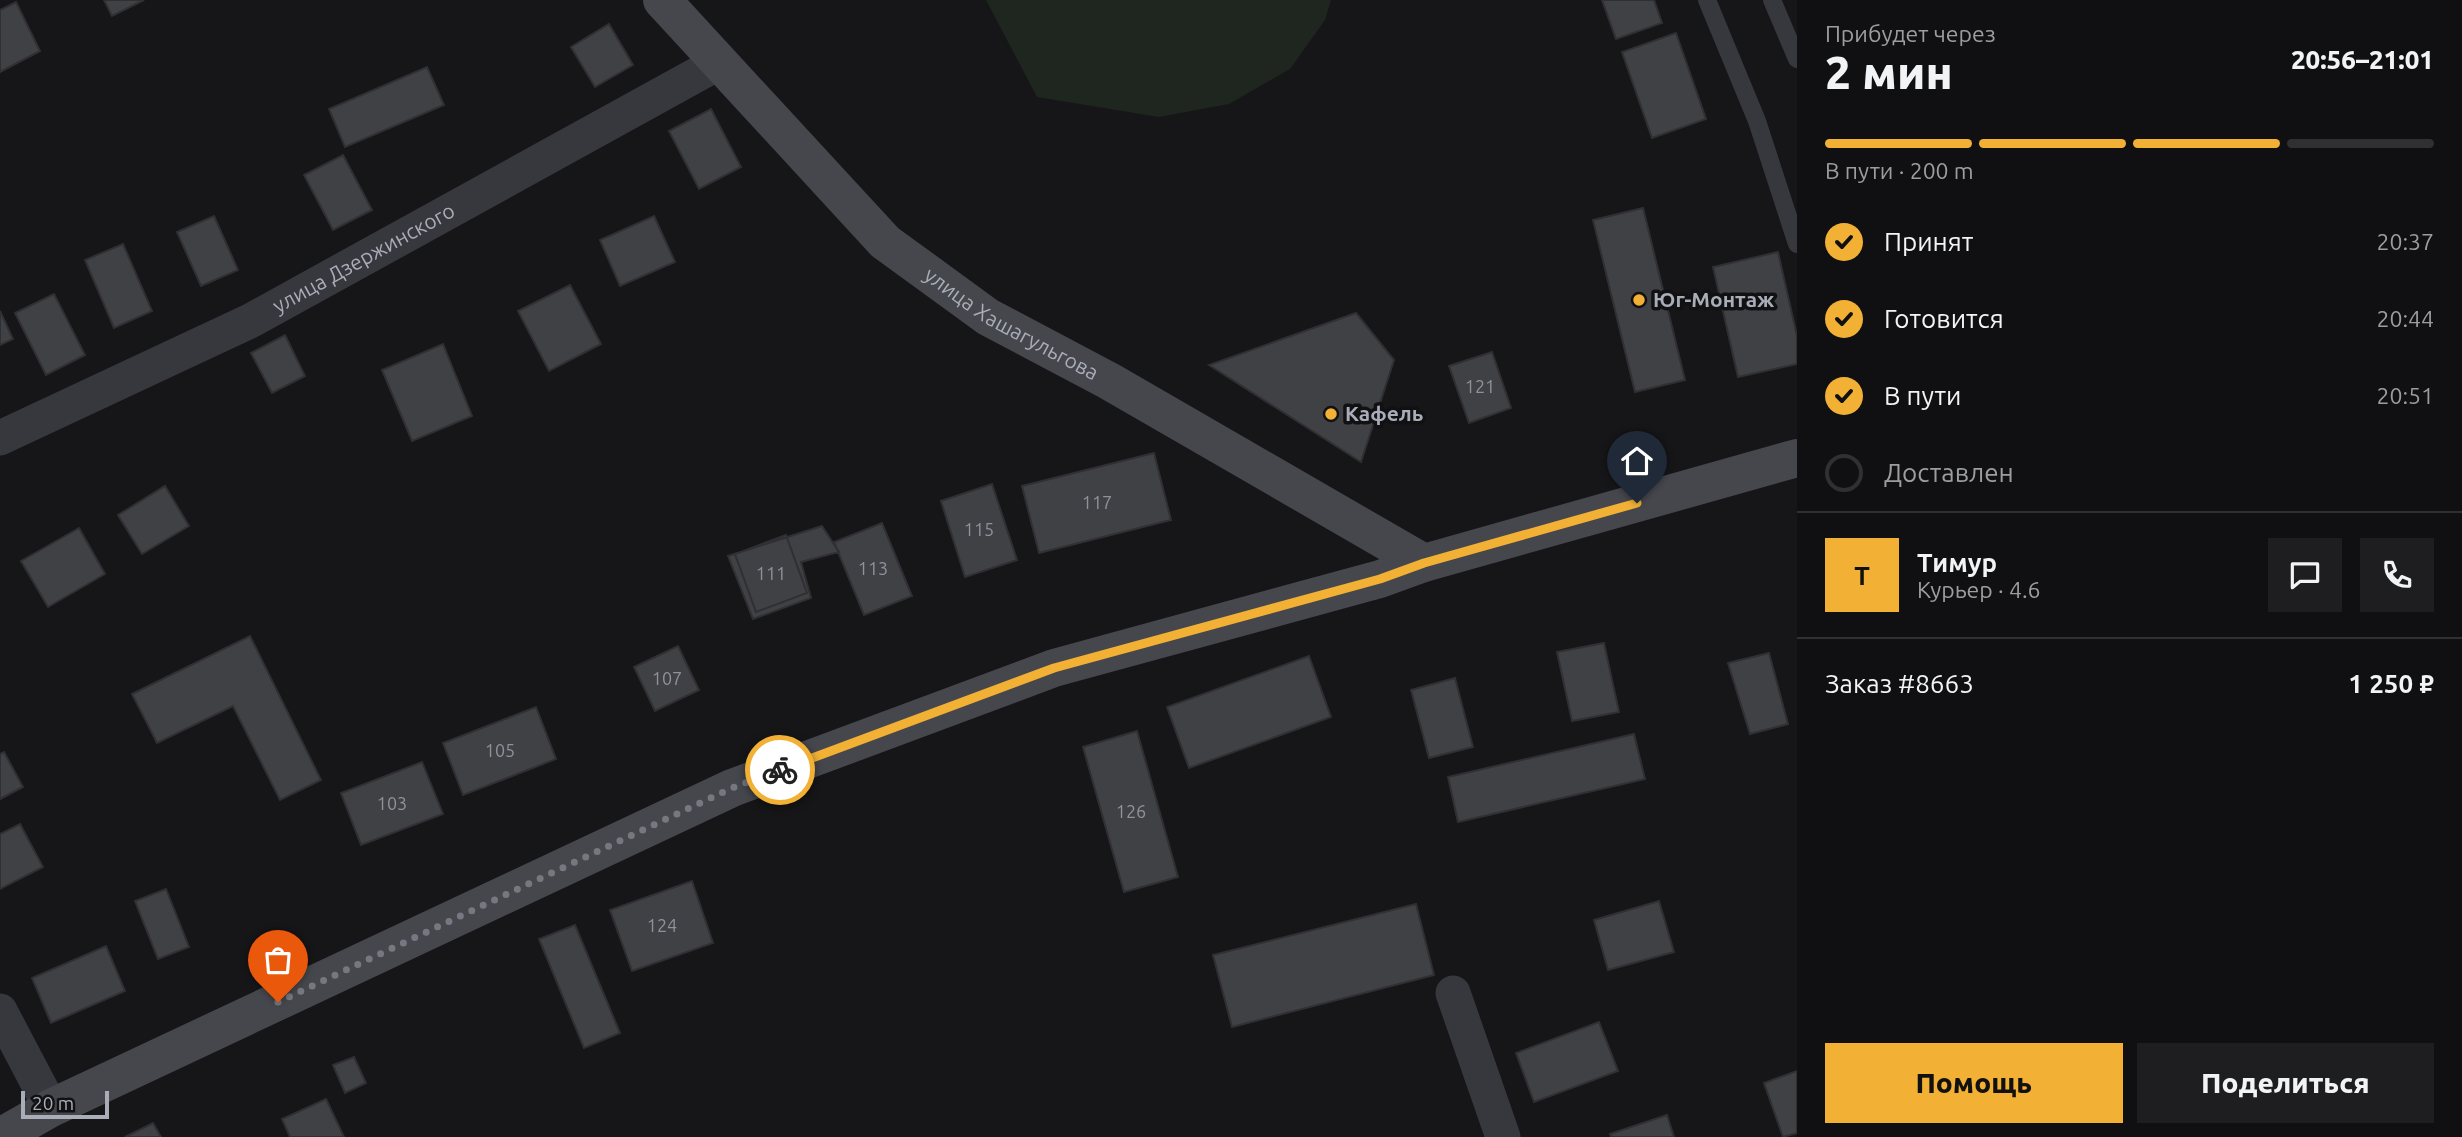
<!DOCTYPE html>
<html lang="ru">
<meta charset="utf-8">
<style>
body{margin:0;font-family:Ubuntu,sans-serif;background:#1e1e20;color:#f1f3f6;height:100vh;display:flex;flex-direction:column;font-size:26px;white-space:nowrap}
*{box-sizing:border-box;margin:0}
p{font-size:23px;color:#9c9d9f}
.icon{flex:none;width:38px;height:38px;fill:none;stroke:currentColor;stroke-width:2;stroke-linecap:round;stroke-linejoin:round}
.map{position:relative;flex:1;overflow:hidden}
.sheet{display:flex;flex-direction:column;background:#101012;width:665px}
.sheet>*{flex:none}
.scale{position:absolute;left:21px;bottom:18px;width:88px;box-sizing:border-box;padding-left:7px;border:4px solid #a8adb8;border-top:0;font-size:19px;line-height:24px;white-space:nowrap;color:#a8adb8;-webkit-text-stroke:5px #111113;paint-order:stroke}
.pin{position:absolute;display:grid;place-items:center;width:60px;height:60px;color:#fff;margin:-72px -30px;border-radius:50% 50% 50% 0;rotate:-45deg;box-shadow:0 0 7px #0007}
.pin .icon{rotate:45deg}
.courier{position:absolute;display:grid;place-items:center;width:70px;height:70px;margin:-35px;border:5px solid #f2b134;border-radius:50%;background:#fff;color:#222;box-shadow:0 2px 9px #0007}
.head em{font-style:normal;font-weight:800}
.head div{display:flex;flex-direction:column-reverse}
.head{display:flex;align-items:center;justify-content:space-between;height:119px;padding:0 28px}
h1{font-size:46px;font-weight:800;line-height:52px}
.bar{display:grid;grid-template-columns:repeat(4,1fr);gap:10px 7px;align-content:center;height:84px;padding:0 28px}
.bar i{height:9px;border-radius:5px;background:#303032}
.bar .active{background:#f2b134}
.bar p{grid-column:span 4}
.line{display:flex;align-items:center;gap:18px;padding:0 28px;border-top:2px solid #303032}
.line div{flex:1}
.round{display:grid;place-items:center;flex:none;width:74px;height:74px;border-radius:0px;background:#1e1e20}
ol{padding:0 28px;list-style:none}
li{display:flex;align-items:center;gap:21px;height:77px}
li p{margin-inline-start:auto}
li .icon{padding:7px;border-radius:50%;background:#f2b134;color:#111;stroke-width:4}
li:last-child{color:#9c9d9f}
li i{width:38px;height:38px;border:4px solid #303032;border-radius:50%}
.primary-button{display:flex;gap:14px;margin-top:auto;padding:14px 28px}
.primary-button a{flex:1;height:80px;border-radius:0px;background:#f2b134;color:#111;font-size:28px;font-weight:800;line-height:80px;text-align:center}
.primary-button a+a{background:#1e1e20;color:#f1f3f6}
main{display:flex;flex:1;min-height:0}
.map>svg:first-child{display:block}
</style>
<main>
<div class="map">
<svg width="1797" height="1137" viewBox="0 0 1797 1137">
<rect width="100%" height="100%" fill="#161618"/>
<path fill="#1e261f" d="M986,0H1331L1325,20L1290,69L1229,104L1159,117L1037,97Z"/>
<path fill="#404145" stroke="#303034" stroke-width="2" d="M104,0H144L112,16Z
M1602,0H1654L1662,23L1616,39Z
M16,2L40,51L0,72V10Z
M609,24L633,65L595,87L571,47Z
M1676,33L1706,119L1652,138L1622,52Z
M427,67L444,105L345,147L329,109Z
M711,109L741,167L699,189L669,131Z
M343,155L372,210L333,230L304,175Z
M1643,208L1685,380L1635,392L1593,220Z
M214,216L238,270L201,286L177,232Z
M654,216L675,262L620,286L600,240Z
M123,244L152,311L114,328L85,260Z
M1778,252L1797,336V364L1738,377L1713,267Z
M570,285L601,344L549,371L518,311Z
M54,294L85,355L46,375L15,313Z
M0,311L13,339L0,345Z
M1356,313L1394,360L1361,462L1209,365Z
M285,335L305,376L272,393L251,353Z
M443,344L472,416L412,441L382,370Z
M1492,352L1511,408L1469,423L1449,366Z
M1154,453L1171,520L1039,553L1022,486Z
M992,484L1017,560L965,577L941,501Z
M165,486L189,526L142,554L118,515Z
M882,523L912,596L864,615L834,542Z
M822,526L839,552L801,562L811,598L753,619L728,556Z
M79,528L105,574L48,607L21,561Z
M786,535L807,593L756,612L735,554Z
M250,636L321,780L280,800L233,706L157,743L132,694Z
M1604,643L1619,712L1572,721L1557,652Z
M678,646L699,690L655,711L634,667Z
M1769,653L1788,724L1750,734L1728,663Z
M1309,656L1331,717L1189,768L1167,707Z
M1455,678L1473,747L1429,758L1411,690Z
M536,707L556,759L463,795L443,743Z
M1137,731L1178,877L1124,892L1083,747Z
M1634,734L1645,779L1458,822L1448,777Z
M4,752L23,787L0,799V754Z
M422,762L443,814L361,845L341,793Z
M20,824L43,867L0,889V834Z
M692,881L713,943L632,971L610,910Z
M166,889L189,947L158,959L135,901Z
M1659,901L1674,952L1608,970L1594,920Z
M1416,904L1434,975L1232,1027L1213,955Z
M575,925L620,1033L584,1048L539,939Z
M106,946L125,991L51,1023L32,978Z
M1599,1022L1618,1071L1534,1102L1516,1053Z
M354,1057L366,1083L345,1093L333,1065Z
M1797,1071V1133L1783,1137L1764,1083Z
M326,1099L344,1137H290L282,1119Z
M1667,1115L1674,1137H1611L1610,1134Z
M153,1123L161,1137H125Z"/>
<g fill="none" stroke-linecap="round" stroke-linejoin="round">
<path stroke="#37383d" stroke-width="18" d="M1707,0L1757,121L1797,244
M1772,0L1797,59"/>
<g stroke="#37383d" stroke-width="35">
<path id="s1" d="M0,438L252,320L718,63"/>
<path d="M1453,993L1503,1137"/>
<path d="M0,1011L51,1108"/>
</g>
<g stroke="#45474d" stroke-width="38">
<path id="s2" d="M662,0L885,242L988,317L1109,381L1424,563"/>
<path d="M0,1137L51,1108L732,788L1054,668L1380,579L1424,563L1797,458"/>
</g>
</g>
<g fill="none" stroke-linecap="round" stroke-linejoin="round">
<path stroke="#757880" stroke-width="7" stroke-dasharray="0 12.6" d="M278,1002L732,788L780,770"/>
<path stroke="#f2b134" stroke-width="9" d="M780,770L1054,668L1380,579L1424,563L1637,503"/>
</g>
<g fill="#f2b134" stroke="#111113" stroke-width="2.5">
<circle cx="1639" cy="300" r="7"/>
<circle cx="1331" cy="414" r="7"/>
</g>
<g text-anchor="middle" stroke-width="7" stroke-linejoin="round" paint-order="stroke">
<g font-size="18" fill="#8e929b">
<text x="1480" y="393">121</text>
<text x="1097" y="509">117</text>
<text x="979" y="536">115</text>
<text x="873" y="575">113</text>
<text x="771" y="580">111</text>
<text x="667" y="685">107</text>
<text x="500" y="757">105</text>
<text x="392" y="810">103</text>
<text x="1131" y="818">126</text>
<text x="662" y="932">124</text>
</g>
<g font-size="21" fill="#a8adb8" stroke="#111113">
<text dy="7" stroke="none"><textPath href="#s1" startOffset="406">улица Дзержинского</textPath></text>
<text dy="7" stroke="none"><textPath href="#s2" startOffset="480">улица Хашагульгова</textPath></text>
</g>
<g font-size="21" font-weight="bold" fill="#a8adb8" stroke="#111113" text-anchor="start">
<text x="1653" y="307">Юг-Монтаж</text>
<text x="1345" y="421">Кафель</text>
</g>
</g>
</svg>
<div class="scale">20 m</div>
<div class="pin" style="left:278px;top:1002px;background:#ea580c"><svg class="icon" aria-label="bag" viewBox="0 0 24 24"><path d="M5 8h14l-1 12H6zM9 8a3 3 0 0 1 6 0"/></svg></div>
<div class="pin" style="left:1637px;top:503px;background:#1f2937"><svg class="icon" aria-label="home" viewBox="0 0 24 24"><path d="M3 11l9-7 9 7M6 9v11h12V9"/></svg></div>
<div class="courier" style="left:780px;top:770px"><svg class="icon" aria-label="bike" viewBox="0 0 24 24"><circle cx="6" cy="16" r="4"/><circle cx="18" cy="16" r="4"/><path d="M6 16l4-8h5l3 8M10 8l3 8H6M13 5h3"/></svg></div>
</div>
<section class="sheet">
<div class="head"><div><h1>2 мин</h1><p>Прибудет через</p></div><em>20:56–21:01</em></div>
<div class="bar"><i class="active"></i><i class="active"></i><i class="active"></i><i></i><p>В пути · 200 m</p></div>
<ol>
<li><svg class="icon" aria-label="check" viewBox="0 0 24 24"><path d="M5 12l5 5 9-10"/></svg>Принят<p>20:37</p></li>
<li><svg class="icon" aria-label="check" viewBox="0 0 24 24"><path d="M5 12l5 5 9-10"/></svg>Готовится<p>20:44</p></li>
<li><svg class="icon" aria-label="check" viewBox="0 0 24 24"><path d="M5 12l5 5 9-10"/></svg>В пути<p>20:51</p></li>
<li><i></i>Доставлен</li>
</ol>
<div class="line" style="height:126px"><b class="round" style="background:#f2b134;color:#111">Т</b><div><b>Тимур</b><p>Курьер · 4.6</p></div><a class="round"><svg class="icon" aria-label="chat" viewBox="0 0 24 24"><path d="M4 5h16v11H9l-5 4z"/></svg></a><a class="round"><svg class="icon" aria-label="phone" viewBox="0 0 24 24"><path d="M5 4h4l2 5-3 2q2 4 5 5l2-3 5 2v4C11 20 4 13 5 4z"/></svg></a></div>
<div class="line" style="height:91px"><div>Заказ #8663</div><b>1 250 ₽</b></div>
<div class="primary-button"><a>Помощь</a><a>Поделиться</a></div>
</section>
</main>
